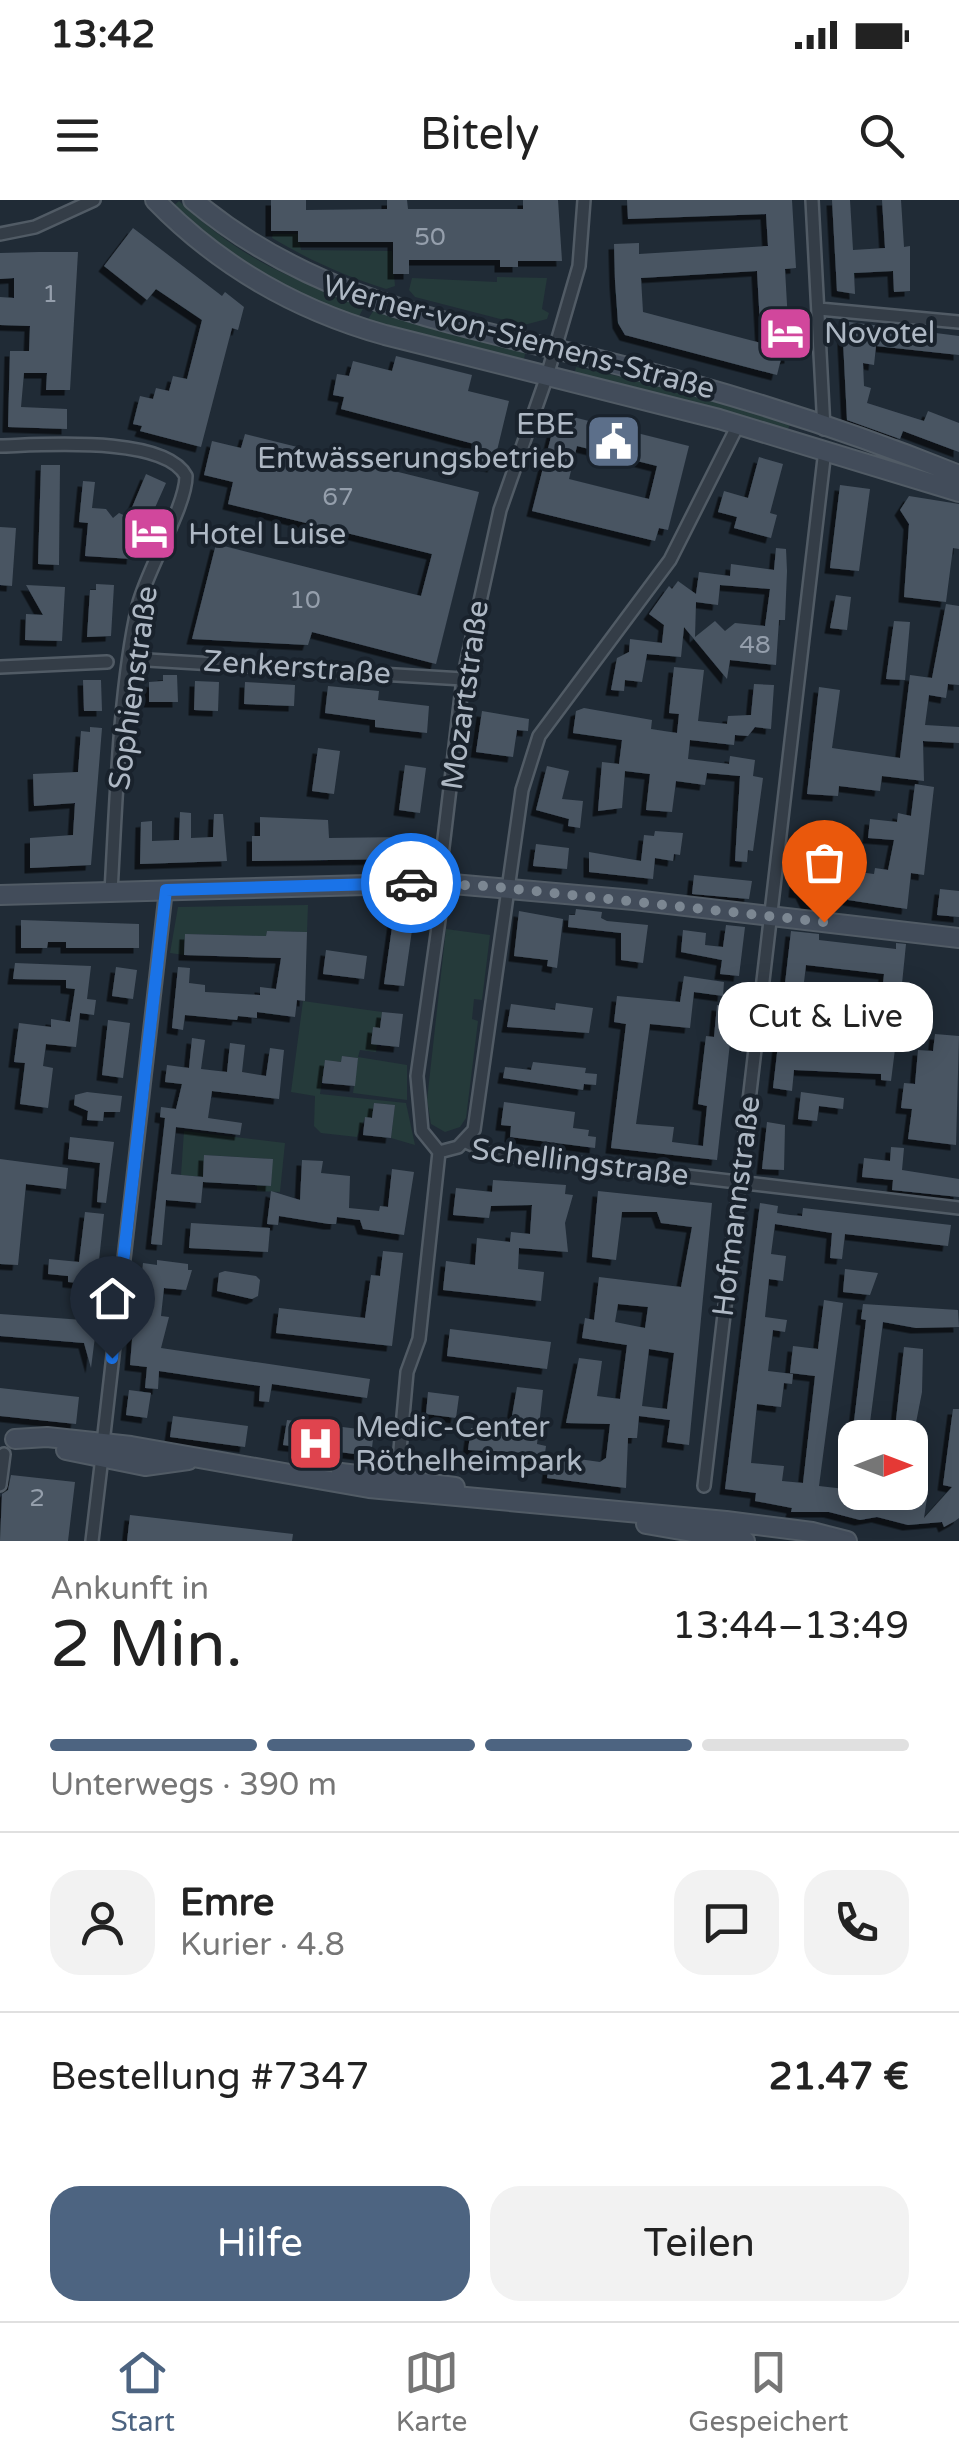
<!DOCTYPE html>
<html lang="de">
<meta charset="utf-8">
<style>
body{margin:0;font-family:"Varela Round",sans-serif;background:#f2f2f2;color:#222;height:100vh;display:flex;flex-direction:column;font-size:38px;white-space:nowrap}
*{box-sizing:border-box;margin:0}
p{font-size:32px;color:#767676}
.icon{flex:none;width:55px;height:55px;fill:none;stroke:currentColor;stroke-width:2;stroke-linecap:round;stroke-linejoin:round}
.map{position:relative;height:1341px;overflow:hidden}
.sheet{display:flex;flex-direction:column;background:#fff;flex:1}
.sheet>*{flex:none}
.needle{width:65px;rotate:90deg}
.buttons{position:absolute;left:838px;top:1220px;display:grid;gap:20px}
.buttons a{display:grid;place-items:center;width:90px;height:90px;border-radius:20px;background:#fff;box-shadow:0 5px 25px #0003;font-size:50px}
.pin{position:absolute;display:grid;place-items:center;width:85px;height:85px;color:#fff;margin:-102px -42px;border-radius:50% 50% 50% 0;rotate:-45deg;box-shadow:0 0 10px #0007}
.pin .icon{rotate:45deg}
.courier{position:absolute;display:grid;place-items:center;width:100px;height:100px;margin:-50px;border:8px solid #1a73e8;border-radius:50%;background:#fff;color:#222;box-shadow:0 2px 12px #0007}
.bubble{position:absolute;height:70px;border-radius:30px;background:#fff;box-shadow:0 5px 25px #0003;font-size:32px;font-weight:600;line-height:70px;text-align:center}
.head em{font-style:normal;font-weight:600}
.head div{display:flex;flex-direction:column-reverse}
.head{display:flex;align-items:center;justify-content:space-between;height:170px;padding:0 50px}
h1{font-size:65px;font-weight:600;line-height:75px}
.bar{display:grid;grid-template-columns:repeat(4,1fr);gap:15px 10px;align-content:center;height:120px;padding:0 50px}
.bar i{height:12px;border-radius:8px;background:#e0e0e0}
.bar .selected{background:#4d6481}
.bar p{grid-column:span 4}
.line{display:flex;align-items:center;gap:25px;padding:0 50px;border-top:2px solid #e0e0e0}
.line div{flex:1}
.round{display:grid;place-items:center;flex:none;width:105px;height:105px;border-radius:30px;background:#f2f2f2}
.cta{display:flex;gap:20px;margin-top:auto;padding:20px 50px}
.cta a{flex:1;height:115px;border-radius:30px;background:#4d6481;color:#fff;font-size:40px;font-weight:600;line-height:115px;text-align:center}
.cta a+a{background:#f2f2f2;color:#222}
.status{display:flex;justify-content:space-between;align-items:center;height:70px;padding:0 50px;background:#fff;direction:ltr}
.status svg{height:28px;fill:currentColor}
header{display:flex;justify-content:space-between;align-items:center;height:130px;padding:0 50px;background:#fff;font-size:45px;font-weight:600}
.tab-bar{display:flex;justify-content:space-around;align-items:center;height:140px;border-top:2px solid #e0e0e0;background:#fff;font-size:28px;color:#767676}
.tab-bar a{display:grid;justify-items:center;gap:5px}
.tab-bar .selected{color:#4d6481}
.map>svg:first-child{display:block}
</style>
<div class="status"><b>13:42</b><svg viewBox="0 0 49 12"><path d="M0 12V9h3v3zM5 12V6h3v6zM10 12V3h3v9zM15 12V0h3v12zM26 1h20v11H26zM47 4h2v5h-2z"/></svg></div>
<header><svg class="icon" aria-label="menu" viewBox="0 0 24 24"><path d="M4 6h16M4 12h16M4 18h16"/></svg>Bitely<svg class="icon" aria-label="search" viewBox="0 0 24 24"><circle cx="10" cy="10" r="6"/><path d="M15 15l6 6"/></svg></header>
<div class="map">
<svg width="959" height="1341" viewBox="0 0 959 1341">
<defs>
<filter id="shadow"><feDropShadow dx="-5.5" dy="5.5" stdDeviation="0" flood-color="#0009"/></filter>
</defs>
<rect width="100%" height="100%" fill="#202b36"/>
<path fill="#253a3a" d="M179,1C243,60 285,76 364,107L357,120C287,90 230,57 172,7Z
M273,34H298L301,50L392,51L395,86L386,89C345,76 309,60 272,38Z
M497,77L547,78L542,109L549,113L547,119L524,125L415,97L409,90L412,78L497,82Z
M374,110L526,149L524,159L366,122Z
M576,167L695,193L790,225L786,232L574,176Z
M308,705L307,732L267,731L266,736L185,734L184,755L170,753L178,707Z
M446,729L490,735L482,800L474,799L472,819L478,821L466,918L460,927L445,932L431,924L427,900Z
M303,801L382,812L380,828H373L371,843L377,844L376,852L360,850L358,857L407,865V900L353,893L358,858L343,856L341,862L325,861L320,894L406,903L415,945L391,938L395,905L374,903L372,918H365L357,937L321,933L314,926L315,896L291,892Z
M184,931L285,943L280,992L257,991V985L271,986L272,959L205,955L203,977L181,975Z"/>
<path fill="#495562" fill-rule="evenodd" filter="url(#shadow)" d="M271,0H306V10L387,9V0H407L408,9H523V0H558L562,61H518V67H500V60H409V74H393V42H298V31H271Z
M627,0H792L796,68L785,69L790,158L781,159L777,175L625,135L618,123L615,81L614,44L639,43V54L768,46L766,14L628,19ZM757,71L761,143L643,112L641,78Z
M832,0H850L853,50L885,48L882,0H901L904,47L910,46V91L894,92L893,71L854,73L855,94L837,91Z
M133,28L222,96L225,92L244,107L238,130L232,128L201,247L140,231L142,226L133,224L140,196L153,199L156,188L169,191L173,176L187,179L202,120L156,89L147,100L104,66Z
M39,52H78L70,190H46L47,173H24L21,207L67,209V229L8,227L10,151H29L30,126L0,125V97L14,98V78L0,79V53Z
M842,121L959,136V155L876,146L874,165L863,163L864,186L871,188L867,203L924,221L928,211L959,223V252L903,231L900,239L847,220Z
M396,156L472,175L468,191L509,201L493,267L474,262L478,245L341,209L344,197L333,195L337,174L349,176L353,161L392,171Z
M557,213L689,246L668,330L659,328L655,341L532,311ZM577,246L657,266L649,299L569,279Z
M245,234L479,292L436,464L312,432L308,445L192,439L216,344L421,396L432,354L228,304L233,282L204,275L212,241L241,248Z
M759,257L783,264L770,313L777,315L771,338L734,328L737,317L718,312L724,291L748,298Z
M41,265H60L59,365L38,364Z
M146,274L166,283L137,348L133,347L132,359L85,356L88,323L79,322L83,281L95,282L92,308L106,309L113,318L119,313L128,317Z
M840,285L870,289L859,371L830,368Z
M909,296L959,304V349L953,348L946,402L904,397L909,324L900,310Z
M0,327L16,328L12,386L0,385Z
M776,348L786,349L787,371L785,420H779L776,465L730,460L727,479L684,427L681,457L647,454L642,482L625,480L624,491L611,490L617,458L629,452L630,439L662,443L664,425L649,414L669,386L672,389L678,381L696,394L699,372L730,376L731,364L774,370ZM720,385L770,389L765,426L735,423L725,431L715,421L695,437L696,402L718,405Z
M96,384L114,385L111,436L87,437L90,390H96Z
M26,385L65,387L62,441L25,440L26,414L43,415Z
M836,395L851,397L847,430L830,428Z
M946,404L959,406V485L948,484L946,498L929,495L925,525L959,527V543L923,541L924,581L882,576L880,591L839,586L838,596L807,594L819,487L840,490L832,548L900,558L910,475L932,478Z
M894,421L910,422L905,480L886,479Z
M674,467L704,470L698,521L727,524L728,516L751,515L754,484L774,485L771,529L755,527L748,536L735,535L734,545L690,540L688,559L729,564L730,556L755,560L753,576L763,578L753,651L748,650L747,662L735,661L740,576L707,573L705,585L676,581L672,612L646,610L650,574L625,571L622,608L598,611L602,562L619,564L622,540L573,533L576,511L584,508L652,520L651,529L677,533L679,514L669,513Z
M163,475H177L178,502H149V482L163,481Z
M83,480H101L102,511H84Z
M195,481L219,482L218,511L194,510Z
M245,482L295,485L294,506L244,504Z
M328,486L379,491L378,500L429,506L427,533L375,527V520L325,513Z
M482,511L529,519L528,531L517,530L513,557L476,552Z
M90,527L102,528L91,665L30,668V638L73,635L75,603L34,606L33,574L78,572L81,531L90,532Z
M318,548L340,551L334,594L312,591Z
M405,565L426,568L420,613L399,610Z
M547,566L569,571L562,599L583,601L580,628L568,626L569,619L536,610Z
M915,584L934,587L924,675L911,673L907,709L848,700L851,671L874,674L875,668L888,670L894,640L868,638L870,619L897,622L898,613L911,616Z
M180,612L191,613V638L213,637L214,614H223L227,661L140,664L141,622L152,621V641L179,640Z
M260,617L328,620L329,638L405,637V659L252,661V636H260Z
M655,631L683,633L680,655L674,654L673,661L655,658L653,679L589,672V652L641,661L644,635L654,636Z
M536,644L569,648L567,669L533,666Z
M798,653L819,656L816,684L830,686L827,707L807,705L801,693L794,692Z
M694,675L752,681L749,699L692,694Z
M940,689L959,691V717L937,715Z
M576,709L602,712L601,718L607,721L648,725L643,763L621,760V733L568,727L569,715H575Z
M519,711L563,719L557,768L547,766L548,760L514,756Z
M394,713L414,716L404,786L384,784Z
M21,720L139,724V748H66V742H48L47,748H21Z
M726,725L745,727L739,776L720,774L722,760L681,752L683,730L706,733L705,745L723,747Z
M267,731L307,732L305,801L297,800L295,817L257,812V818L238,816L237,820L185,815L183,830L172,828L178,767L190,768L189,783L205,785V792L260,795V787L276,789L281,758L184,755L185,734L266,736Z
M791,731L819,734V740L896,749V743L906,744L897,833L878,830L884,774L806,765L802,799L823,801L821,817L801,814L797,845L895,849L891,881L881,880V874L794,870L792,891L773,888Z
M326,750L367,756L364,779L323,774Z
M15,763L91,766L87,799L96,800L94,815L80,813L76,847L46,844L43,866L53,868L48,908L20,904L25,863L14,862L19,823L51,827V819L70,822L75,789L66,788V780L13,779Z
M116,767L137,770L133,799L112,796Z
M684,776L724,782L723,796L694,792L690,828L650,824L636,924L674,927L672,942L703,946L707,906L698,904L706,836L714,837L717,805L734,807L717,960L611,948L626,824L614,822L617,796L680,802Z
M556,803L593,808L589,833L507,827L511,804L555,810Z
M382,812L403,814L399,847L371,844L373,827L380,828Z
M108,820L130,823L123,878L102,875Z
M935,834L959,836L956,945L908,939L912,909L901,908L904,883L915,884L918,850L933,851Z
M192,838L205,840L201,869L227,872L230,843L245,845L242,872L266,876L270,848L284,850L279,899L212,891L208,918L242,923L240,935L176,927L171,974L203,977L204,955L273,959L271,986L203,982L201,1003L166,1000L162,1045L151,1044L165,918L160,917L161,907L176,909L182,884L165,882L167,865L189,868Z
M342,856L358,858L355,886L322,883L325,860L341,862Z
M533,862L586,868L585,873L597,874L596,885L584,884L583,890L503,878L505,867L531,870Z
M87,892L122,896L120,912H104L103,921L87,920L88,911L74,905L75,895Z
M801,892L844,898L843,909L819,906L817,921L798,919Z
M504,902L575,912L573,928L589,930L588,936L596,937L595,948L510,937L511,926L501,925Z
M374,903L395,905L391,938L363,935L365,917L372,918Z
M767,922L785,925L784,970L762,969Z
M70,937L114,942L106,1003L97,1002L100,963L68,959Z
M891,947L904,948L902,970L959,979V997L892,990L893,980L862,977L864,958L890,961Z
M0,959L68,968L66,989L26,984L18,1065L0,1064Z
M302,960L323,961L321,973L350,976L349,1008L379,1011L380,1006L388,1007L392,969L414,972L404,1035L363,1029L360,1020L337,1017L336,1024H329L279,1016L278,1025L267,1024L271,991L300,1000Z
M493,980L566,985L565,994L573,995L565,1023L568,1052L519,1048L518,1069L544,1072L541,1101L443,1090L446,1061L475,1065L477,1038L510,1042L511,1032L530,1034L532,1005L491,1006L489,1018L453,1015L456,988L492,992Z
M598,991L712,1003L689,1245L667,1242L670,1220L639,1216L637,1238H628L626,1288L547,1278L550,1255L600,1262L606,1258L610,1224L566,1223L579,1158L602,1161L597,1196L620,1199L627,1145L582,1138L585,1118L594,1120L599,1077L681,1087L692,1027L661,1023L657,1012H622L616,1060L592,1057ZM618,1104L648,1107L645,1128L615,1122ZM649,1149L674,1153L667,1209L642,1206Z
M760,1003L778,1006L777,1013L790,1015L802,1016L803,1008L951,1025L948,1046L845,1034L842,1059L830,1058L832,1033L775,1024L771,1054L786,1056L783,1081L769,1079L765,1117L787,1120L785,1132L773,1130L768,1171L793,1174L792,1184L784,1183L781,1207L757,1204L751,1263L784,1266L782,1281L803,1283L815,1176L790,1173L793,1146L818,1149L824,1100L843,1103L819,1286L845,1289L849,1263H855V1292L927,1298L924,1318L952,1287L943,1285L953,1209H959V1318L955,1321L944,1327L942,1322L908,1325L877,1317L860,1320L829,1312H791L792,1308L755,1301L756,1293L725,1289Z
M85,1012L104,1014L97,1079L79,1077L78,1083L68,1082V1076L48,1074L49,1059L79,1062Z
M191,1023L270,1028L268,1052L189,1048Z
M383,1051L403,1053L392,1146L276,1133L279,1108L365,1118L371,1075L380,1076Z
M157,1060L188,1064V1070H192L186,1090L164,1088L161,1116L169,1117L161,1148L370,1179L367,1198L272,1184L269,1202L259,1201L260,1186L159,1171L158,1189L145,1188L147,1167L130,1165L132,1140L134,1130H140L143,1105L149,1106L151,1083L141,1082L143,1063L157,1065Z
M845,1069L878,1073L870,1095L843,1092Z
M225,1071L256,1076L260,1080L258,1096L252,1099L217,1091L219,1073Z
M863,1104L958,1110L959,1127L916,1128L883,1122L868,1238H852L866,1120L861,1119Z
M0,1114L97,1121L91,1168L84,1143L0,1136Z
M450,1129L551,1142L547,1169L447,1156Z
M904,1147L923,1149L922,1192L913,1238H894Z
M517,1187L543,1190L537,1244L546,1246L544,1260L530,1259L531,1253L468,1250L471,1228L509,1233Z
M0,1188L79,1197L76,1224L0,1216Z
M129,1190L151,1193L147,1218L126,1215Z
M428,1192L459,1196L456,1218L426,1214Z
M173,1216L248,1226L245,1247L170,1237Z
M287,1220L374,1231L371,1256L283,1245Z
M11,1275L75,1282L68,1341H0L2,1294L8,1290Z
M130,1315L293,1334L292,1341H127Z"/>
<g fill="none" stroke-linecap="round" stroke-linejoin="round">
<defs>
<path id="street" d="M812,0L824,229
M0,34L35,27L94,0
M819,109L959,122
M0,246C41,245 164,235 186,276C186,307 147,369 138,406C119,490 116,605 111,692
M131,459L463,479
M0,467L107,462
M466,942L490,953L959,1008
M439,952L422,931L417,876L441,706V664L463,479L500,310L547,176L579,66L584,0
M439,952L458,947L474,930L522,590L539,536L670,360L738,225
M103,1243L166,690
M397,1283L407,1172L419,1139L439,952
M0,1285L4,1254
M704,1286L825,250
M92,1341L102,1257"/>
<path id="secondary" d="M155,0C219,66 296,110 385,135L719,219L959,292
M193,0C320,107 471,126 627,167C736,195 855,233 959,275
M0,695L441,683L634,700L959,738
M15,1239L47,1237L131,1246L369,1288L726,1321L812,1332L847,1341
M66,1250L145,1266L188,1260
M341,1273L455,1287
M646,1324L745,1341"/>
</defs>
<use href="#street" stroke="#515b65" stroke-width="16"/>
<use href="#secondary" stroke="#515b65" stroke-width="22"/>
<use href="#street" stroke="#343d47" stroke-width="11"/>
<use href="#secondary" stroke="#424c5a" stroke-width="18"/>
</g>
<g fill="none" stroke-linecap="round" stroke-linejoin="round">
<path stroke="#7c8792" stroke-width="10" stroke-dasharray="0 18" d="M411,683L487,686L824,722"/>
<path stroke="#1a73e8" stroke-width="12" d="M112,1158L166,690L411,683"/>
</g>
<defs>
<symbol id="hotel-square" viewBox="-11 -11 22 22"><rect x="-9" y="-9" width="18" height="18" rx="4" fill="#d1479c" stroke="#19222c"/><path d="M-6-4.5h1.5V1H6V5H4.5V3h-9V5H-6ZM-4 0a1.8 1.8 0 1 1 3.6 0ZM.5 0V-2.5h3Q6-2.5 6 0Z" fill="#fff"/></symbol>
<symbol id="civic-square" viewBox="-11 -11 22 22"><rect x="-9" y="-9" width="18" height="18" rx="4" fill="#5c6f8a" stroke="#19222c"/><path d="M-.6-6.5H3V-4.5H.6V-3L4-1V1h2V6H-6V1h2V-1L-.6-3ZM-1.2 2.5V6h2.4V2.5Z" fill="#fff"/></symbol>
<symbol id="hospital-square" viewBox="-11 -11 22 22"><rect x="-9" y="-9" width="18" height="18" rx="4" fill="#e0444e" stroke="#19222c"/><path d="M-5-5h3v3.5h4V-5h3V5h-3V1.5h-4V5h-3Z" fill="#fff"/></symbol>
</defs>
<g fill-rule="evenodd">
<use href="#hotel-square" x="754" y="102" width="63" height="63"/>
<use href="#civic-square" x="582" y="210" width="63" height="63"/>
<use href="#hotel-square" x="118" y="302" width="63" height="63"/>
<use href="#hospital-square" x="284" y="1212" width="63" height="63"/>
</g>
<g text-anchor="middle" stroke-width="8" stroke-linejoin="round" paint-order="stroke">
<g font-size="25" fill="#959fac">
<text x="430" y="45">50</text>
<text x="50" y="102">1</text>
<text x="338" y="305">67</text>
<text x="305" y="408">10</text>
<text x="755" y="453">48</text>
<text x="37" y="1306">2</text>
</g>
<g font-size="30" fill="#aeb8c4" stroke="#19222c" text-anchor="start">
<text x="824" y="143">Novotel</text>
<text x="575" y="234" text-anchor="end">EBE<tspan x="575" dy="34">Entwässerungsbetrieb</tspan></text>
<text x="188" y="344">Hotel Luise</text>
<text x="355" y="1237">Medic-Center<tspan x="355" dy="34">Röthelheimpark</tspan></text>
</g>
<g font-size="30" fill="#aeb8c4" stroke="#19222c">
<text transform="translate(519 137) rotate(15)" y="10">Werner-von-Siemens-Straße</text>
<text transform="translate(297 467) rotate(4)" y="10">Zenkerstraße</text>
<text transform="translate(133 488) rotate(-82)" y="10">Sophienstraße</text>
<text transform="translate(465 495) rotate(-82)" y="10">Mozartstraße</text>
<text transform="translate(580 962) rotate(7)" y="10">Schellingstraße</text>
<text transform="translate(736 1006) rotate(-83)" y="10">Hofmannstraße</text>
</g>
</g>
</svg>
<div class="buttons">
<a><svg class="needle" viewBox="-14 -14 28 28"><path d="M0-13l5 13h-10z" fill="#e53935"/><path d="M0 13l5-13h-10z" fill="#767676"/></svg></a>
</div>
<div class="pin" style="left:824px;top:722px;background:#ea580c"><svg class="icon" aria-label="bag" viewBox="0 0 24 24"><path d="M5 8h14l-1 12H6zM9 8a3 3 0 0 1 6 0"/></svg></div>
<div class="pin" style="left:112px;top:1158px;background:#1f2937"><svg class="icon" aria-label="home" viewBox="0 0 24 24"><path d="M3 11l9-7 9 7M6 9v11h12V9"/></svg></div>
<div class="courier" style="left:411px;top:683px"><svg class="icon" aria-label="car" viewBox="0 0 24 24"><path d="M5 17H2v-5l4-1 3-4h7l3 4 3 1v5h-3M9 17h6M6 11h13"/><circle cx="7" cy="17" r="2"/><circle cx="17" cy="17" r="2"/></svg></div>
<div class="bubble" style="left:718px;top:782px;width:215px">Cut &amp; Live</div>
</div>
<section class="sheet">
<div class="head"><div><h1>2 Min.</h1><p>Ankunft in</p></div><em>13:44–13:49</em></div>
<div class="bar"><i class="selected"></i><i class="selected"></i><i class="selected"></i><i></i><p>Unterwegs · 390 m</p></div>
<div class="line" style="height:180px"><a class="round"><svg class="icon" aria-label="person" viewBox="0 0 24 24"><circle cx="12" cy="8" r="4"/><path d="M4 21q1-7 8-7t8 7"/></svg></a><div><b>Emre</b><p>Kurier · 4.8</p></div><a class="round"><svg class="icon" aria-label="chat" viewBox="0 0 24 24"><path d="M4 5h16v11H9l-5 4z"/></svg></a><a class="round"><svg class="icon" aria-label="phone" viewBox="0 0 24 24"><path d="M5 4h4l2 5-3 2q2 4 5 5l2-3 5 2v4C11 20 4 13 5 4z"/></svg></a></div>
<div class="line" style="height:130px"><div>Bestellung #7347</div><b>21.47 €</b></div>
<div class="cta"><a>Hilfe</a><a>Teilen</a></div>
</section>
<nav class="tab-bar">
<a class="selected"><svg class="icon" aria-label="home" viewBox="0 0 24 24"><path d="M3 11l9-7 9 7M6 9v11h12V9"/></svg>Start</a>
<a><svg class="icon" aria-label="map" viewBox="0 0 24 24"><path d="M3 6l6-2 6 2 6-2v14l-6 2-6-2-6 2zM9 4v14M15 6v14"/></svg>Karte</a>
<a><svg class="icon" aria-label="saved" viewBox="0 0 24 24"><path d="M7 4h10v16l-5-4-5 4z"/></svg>Gespeichert</a>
</nav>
